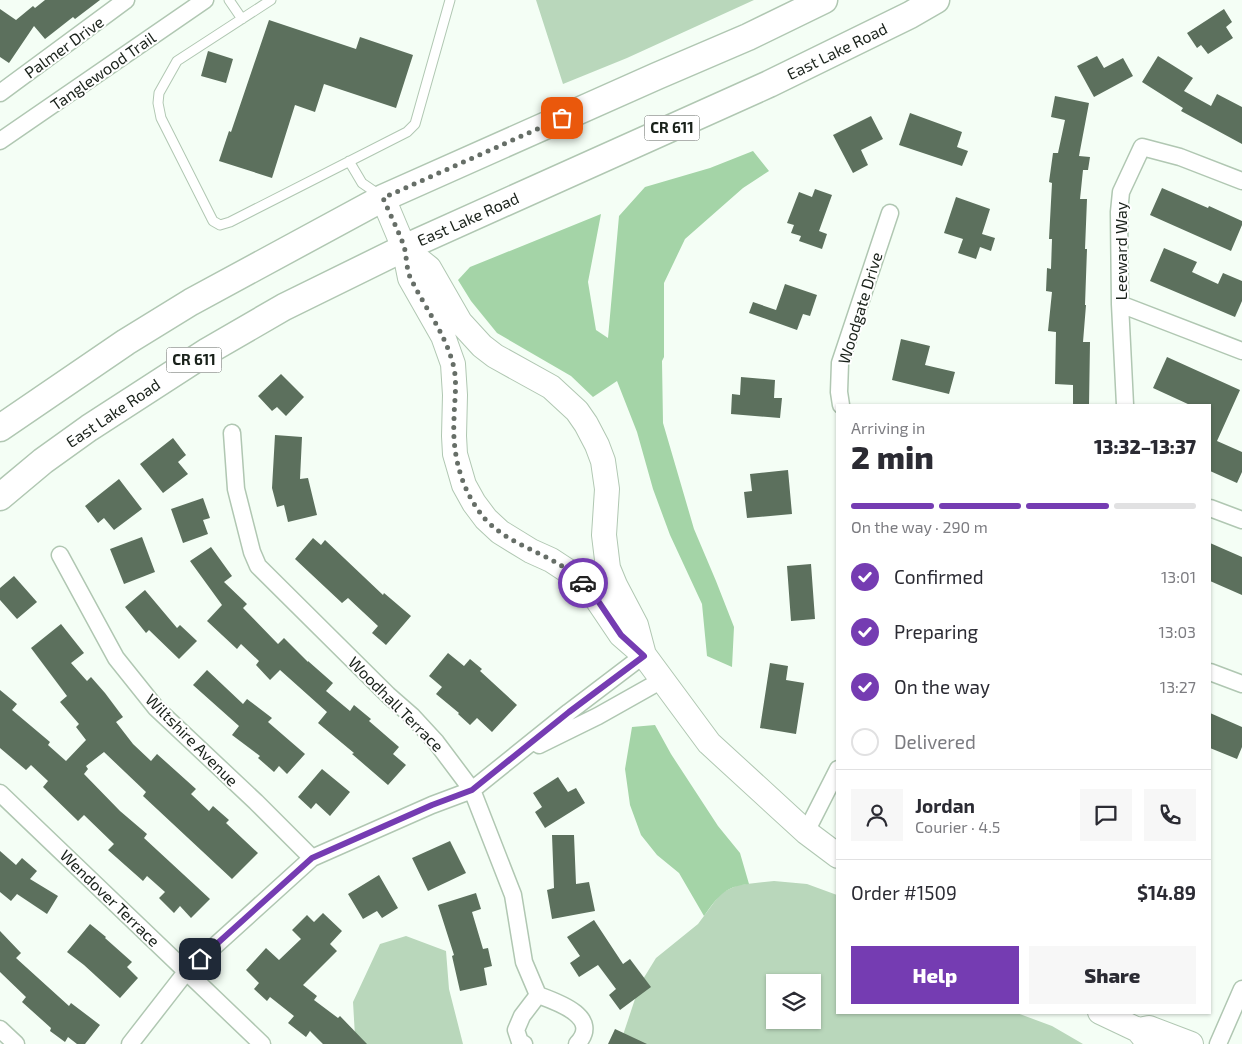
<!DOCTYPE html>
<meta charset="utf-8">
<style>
body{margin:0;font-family:"Exo 2",sans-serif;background:#f7f7f7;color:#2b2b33;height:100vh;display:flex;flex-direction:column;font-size:19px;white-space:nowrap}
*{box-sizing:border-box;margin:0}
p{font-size:16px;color:#7c7c81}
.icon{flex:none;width:28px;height:28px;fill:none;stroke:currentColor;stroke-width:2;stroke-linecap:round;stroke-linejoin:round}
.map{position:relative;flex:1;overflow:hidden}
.drawer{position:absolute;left:836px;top:404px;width:375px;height:610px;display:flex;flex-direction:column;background:#fff;border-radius:0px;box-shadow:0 1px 4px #0004}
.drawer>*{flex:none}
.controls{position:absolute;left:766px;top:974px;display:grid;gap:10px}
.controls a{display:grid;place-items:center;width:55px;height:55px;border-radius:0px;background:#fff;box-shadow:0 1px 4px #0004;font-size:25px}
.pin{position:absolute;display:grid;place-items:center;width:42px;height:42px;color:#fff;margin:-21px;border-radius:10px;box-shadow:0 2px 8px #0006}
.courier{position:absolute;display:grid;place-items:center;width:50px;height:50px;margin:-25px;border:4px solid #753cb2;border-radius:50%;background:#fff;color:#222;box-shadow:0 1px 6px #0007}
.headline em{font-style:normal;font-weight:800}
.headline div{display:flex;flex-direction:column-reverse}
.headline{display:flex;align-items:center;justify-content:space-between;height:85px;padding:0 15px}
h1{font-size:32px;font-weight:800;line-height:38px}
.bar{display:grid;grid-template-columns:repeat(4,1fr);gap:8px 5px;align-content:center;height:60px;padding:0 15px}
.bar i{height:6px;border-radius:4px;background:#e1e1e2}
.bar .selected{background:#753cb2}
.bar p{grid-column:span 4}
.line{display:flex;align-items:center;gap:12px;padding:0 15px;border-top:1px solid #e1e1e2}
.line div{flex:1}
.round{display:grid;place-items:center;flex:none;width:52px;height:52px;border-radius:0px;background:#f7f7f7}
ol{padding:0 15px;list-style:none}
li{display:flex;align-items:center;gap:15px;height:55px}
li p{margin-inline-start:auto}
li .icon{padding:5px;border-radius:50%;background:#753cb2;color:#fff;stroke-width:4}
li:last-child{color:#7c7c81}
li i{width:28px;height:28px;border:2px solid #e1e1e2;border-radius:50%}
.button{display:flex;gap:10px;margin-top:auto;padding:10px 15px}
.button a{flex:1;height:58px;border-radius:0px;background:#753cb2;color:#fff;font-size:20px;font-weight:800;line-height:58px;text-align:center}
.button a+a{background:#f7f7f7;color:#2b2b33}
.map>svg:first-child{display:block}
</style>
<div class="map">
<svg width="1242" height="1044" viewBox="0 0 1242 1044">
<rect width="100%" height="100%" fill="#f4fef5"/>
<path fill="#b9d7bb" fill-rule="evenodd" d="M536,0H754L627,58L563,84Z
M774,881L807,884L837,895L838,1012L1017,1013L1052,1026L1083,1044H620L640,984L656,958L698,924L721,893L738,885ZM775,982H812V1020H775Z
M406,936L446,951L449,989L463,1044H359L355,1036L353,1002L380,944Z"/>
<path fill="#a4d4a7" d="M753,151L769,171L743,188L685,239L664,283V357L662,361L663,423L694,529L716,581L734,627L732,667L707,656L702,604L670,535L653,489L637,432L617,381L593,397L571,376L497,333L471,301L458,280L470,267L601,214L588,282L596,330L608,338L619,216L645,187L710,168Z
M655,725L671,754L718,826L740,853L749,884C724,886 717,898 704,916L679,873L657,855L641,835L630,805L625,769L632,727Z"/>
<path fill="#5c705d" d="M45,0H100L75,19L73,17L45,39L34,26L9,63L0,57V9L16,20L33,6L35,8Z
M1224,9L1232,22L1226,27L1233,38L1208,54L1201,45L1197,48L1187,33Z
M269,20L356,49L360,37L413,55L396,108L324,84L315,112L295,105L272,178L219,161L229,131L231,132Z
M208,51L233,59L226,83L201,76Z
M1097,56L1104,68L1123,58L1133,76L1094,97L1077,66Z
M1158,56L1193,78L1184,91L1211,106L1217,94L1242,107V144L1181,111L1183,108L1142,82Z
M1055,96L1089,103L1079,156L1090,157L1088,170H1083L1080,199H1087L1085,249H1087L1085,305H1086L1083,342H1090L1089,405H1073V385L1055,384L1056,332L1048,331L1052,292L1046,291L1047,268L1051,269L1052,239H1049L1052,183L1049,182L1053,153H1058L1065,120L1051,117Z
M910,113L962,132L957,147L968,151L962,166L899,145Z
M871,116L883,139L861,150L868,165L853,173L833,135Z
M1162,188L1208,208L1209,206L1242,221V225L1231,251L1150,215Z
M815,189L832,195L819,231L827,234L822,249L799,241L801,236L791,233L794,225L787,223L799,192L812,197Z
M956,197L990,209L982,234L995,238L991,251L980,247L976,259L958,253L963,239L944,233Z
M1164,248L1197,262L1192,272L1218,284L1223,273L1242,281V301L1235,317L1150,281Z
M785,284L817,295L810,316L803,314L797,330L749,313L753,302L776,310Z
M901,339L930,346L925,365L955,372L949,394L892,380Z
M1167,357L1240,390L1217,441L1242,452V472L1237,483L1210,471V405H1190L1153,388Z
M281,374L304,397L286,416L277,407L272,411L258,396Z
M741,377L775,380L774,398H782L780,418L731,414L732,394L740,395Z
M275,435L302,437L300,479L308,478L317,515L288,522L284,505L277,507L272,488Z
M173,438L186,455L178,462L188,474L163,493L140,464Z
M788,470L792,514L747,518L744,492L752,491L750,474Z
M119,479L142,509L114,530L104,518L98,523L85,506Z
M203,498L210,518L203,520L208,534L183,543L171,509Z
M142,537L155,572L124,584L110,549Z
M313,538L321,545L325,540L383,595L384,593L411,616L386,645L372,633L378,626L348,598L342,603L295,559Z
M1210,543L1242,557V595L1210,581Z
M211,547L232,576L224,582L247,604L243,608L278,644L284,638L308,662V661L333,683L326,691L350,711L354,705L371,719L369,721L399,747L393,754L406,765L388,785L352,754L354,753L318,723L327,712L280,670L270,680L256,665L259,661L241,644L237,649L207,621L222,605L190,561Z
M811,564L815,619L791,621L787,566Z
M14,576L37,602L17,619L0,600V588Z
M145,590L177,628L180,625L197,641L179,659L149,630L146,633L125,607Z
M61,624L84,653L71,663L87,681L91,677L105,693L123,717L116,722L133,744L151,761L157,754L196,789L191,794L209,811L213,806L229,820L226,823L258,853L232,879L143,796L146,792L104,752L86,766L88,769L84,774L120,811L147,834L144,838L210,899L191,918L180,906L174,913L159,898L165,892L147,876L143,881L108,850L114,844L84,815L78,821L43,787L48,781L31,765L26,770L0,748V690L17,704L12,710L50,742L48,745L66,761L86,740L76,727L79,724L60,702L67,696L31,648Z
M448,653L464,666L470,659L482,669L480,671L517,705L492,732L477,718L470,725L458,714L459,713L436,694L442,687L429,676Z
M770,663L788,666L786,680L804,683L796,734L760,728Z
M207,670L243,704L247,699L272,718L268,722L305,754L287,774L279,766L274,772L258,758L260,756L232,735L239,726L193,685Z
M1210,713L1242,727V747L1237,759L1210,748Z
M322,769L350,792L330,816L316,803L311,809L298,797Z
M558,777L568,792L576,788L585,803L545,828L535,812L542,807L533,793Z
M552,835H574L576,884L589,882L595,911L552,919L547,890L554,888Z
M450,841L466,873L428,891L412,858Z
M0,851L16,865L22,858L37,871L30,879L58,896L47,914L17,894L11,901L0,892Z
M379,875L398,908L382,918L377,911L363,919L348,894Z
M476,893L481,909L472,912L483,949L488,948L492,966L484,968L487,985L460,991L452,956L454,955L438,905Z
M323,913L342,931L330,944L337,951L303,985L317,996L314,1000L338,1018L340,1016L367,1044H323L310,1031L306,1037L288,1023L294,1016L270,997L267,1001L254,989L259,983L246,970L266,948L279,960L301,939L292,930L307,915L314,922Z
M594,920L623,964L630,959L651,987L620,1010L609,995L616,989L598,965L579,977L570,963L580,956L567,937Z
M90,924L106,937L105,938L132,962L127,967L138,978L120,998L84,965L67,952Z
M0,931L21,953L16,958L69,1006L71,1003L100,1025L85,1044H77L68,1037L65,1042L50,1031L51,1028L22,1002L26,997L0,972Z
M615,1029L647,1044H608Z"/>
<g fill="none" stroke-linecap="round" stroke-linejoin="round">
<defs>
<path id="lane" d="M229,0L242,19
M271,0L177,61L159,93L158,103L161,118L213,221L220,225L230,222L407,132L415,124L450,0
M349,161L362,183L381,196"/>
<path id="street" d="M0,93L126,0
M0,141L205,0
M1120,304L1242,351
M841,405L839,392L840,363L890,213
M1125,405L1120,304L1119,212L1121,192L1142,147L1180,157L1242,181
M232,433L236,489L252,552L258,566L388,695L412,716L436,742L472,790L513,895L524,962L538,995
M1210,508L1242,520
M60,555L116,658L156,708L256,802L312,858
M1210,672L1242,684
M539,745L598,716L662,680
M0,793L262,1044
M806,832L838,769
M538,995C557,1002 602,1017 577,1044
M0,1029L16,1044
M130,1044L186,972L312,858L432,805L472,790L569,712L644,655
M524,1044L520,1042L516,1030L522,1016L538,995
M1218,1044L1242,989"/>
<path id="secondary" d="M383,198L404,248L410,278L443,336L453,364L455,395L454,436L455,454L464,485L474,503L486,519L500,532L531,551L551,560L580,579L592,592L621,635L644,655L709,743L806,832L838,856
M404,248L429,268L460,322L482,346L495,356L551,387L577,411L586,424L597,445L603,461L607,489L604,535L608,568L615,585L636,625L644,655
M1100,1012L1138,1030L1146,1040L1155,1044
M1139,1030L1149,1028L1191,1044"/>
<path id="primary" d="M0,428L126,342L191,302L383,198L657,76L748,37L824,0
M0,497L43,461L89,428L208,351L284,307L404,248L769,84L910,15L936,0"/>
</defs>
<use href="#lane" stroke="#b0c7b2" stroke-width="11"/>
<use href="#street" stroke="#b0c7b2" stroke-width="19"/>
<use href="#secondary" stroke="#b0c7b2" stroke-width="26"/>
<use href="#primary" stroke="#b0c7b2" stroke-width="29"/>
<use href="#lane" stroke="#fff" stroke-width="9"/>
<use href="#street" stroke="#fff" stroke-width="16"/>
<use href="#secondary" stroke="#fff" stroke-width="24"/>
<use href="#primary" stroke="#fff" stroke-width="26"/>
</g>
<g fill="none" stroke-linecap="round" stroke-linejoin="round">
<path stroke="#666e67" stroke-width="5" stroke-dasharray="0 9" d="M562,118L383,198C390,214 398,230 404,246C407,257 406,270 411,279C425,308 445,333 453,364C458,382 454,402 454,420C452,456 462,492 485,519C513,549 556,554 583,583"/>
<path stroke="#753cb2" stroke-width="6" d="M200,959L312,858L432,805L472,790L569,712L644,656L621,635L592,592L583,583"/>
</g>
<g text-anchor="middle" stroke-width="4" stroke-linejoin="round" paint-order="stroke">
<g fill="#fff" stroke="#5e645f" stroke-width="1">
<rect x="644.5" y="115.5" width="55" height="25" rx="4"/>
<rect x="166.5" y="347.5" width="55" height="25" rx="4"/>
</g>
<g font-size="15" font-weight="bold" fill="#19211a">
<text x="672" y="133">CR 611</text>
<text x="194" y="365">CR 611</text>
</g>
<g font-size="16" fill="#19211a" stroke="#fff">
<text transform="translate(64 47) rotate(-36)" y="6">Palmer Drive</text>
<text transform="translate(837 51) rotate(-26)" y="6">East Lake Road</text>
<text transform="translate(103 71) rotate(-35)" y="6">Tanglewood Trail</text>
<text transform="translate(468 219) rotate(-24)" y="6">East Lake Road</text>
<text transform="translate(1121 251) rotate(-90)" y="6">Leeward Way</text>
<text transform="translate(860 308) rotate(-73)" y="6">Woodgate Drive</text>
<text transform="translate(113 413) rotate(-34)" y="6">East Lake Road</text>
<text transform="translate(396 704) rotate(45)" y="6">Woodhall Terrace</text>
<text transform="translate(192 740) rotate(45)" y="6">Wiltshire Avenue</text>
<text transform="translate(110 898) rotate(44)" y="6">Wendover Terrace</text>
</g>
</g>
</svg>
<div class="controls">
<a><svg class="icon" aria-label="layers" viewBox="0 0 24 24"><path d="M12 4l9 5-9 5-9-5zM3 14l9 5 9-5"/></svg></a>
</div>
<div class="pin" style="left:562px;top:118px;background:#ea580c"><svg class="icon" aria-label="bag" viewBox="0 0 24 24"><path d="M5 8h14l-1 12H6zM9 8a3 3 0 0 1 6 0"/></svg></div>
<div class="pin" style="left:200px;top:959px;background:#1f2937"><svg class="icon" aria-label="home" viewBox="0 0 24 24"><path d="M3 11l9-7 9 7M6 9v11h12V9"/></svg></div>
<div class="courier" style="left:583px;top:583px"><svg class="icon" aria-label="car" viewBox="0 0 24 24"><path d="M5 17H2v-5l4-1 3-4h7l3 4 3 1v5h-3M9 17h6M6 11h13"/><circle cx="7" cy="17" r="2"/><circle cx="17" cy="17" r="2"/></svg></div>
<section class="drawer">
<div class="headline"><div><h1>2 min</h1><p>Arriving in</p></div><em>13:32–13:37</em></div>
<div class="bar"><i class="selected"></i><i class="selected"></i><i class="selected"></i><i></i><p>On the way · 290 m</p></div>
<ol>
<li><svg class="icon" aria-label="check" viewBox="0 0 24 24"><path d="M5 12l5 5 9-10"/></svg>Confirmed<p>13:01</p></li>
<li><svg class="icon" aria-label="check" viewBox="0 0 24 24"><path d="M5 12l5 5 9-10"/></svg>Preparing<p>13:03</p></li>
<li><svg class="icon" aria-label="check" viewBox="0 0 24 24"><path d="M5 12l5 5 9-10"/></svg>On the way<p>13:27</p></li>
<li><i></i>Delivered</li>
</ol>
<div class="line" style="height:90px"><a class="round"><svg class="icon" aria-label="person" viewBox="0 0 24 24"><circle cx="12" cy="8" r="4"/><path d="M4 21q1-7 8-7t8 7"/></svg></a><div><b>Jordan</b><p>Courier · 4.5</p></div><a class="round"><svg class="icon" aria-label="chat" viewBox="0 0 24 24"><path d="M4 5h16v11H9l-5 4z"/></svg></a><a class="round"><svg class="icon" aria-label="phone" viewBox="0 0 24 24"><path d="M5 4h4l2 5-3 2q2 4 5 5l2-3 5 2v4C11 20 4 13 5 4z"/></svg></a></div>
<div class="line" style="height:65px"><div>Order #1509</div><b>$14.89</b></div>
<div class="button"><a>Help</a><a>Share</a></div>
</section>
</div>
